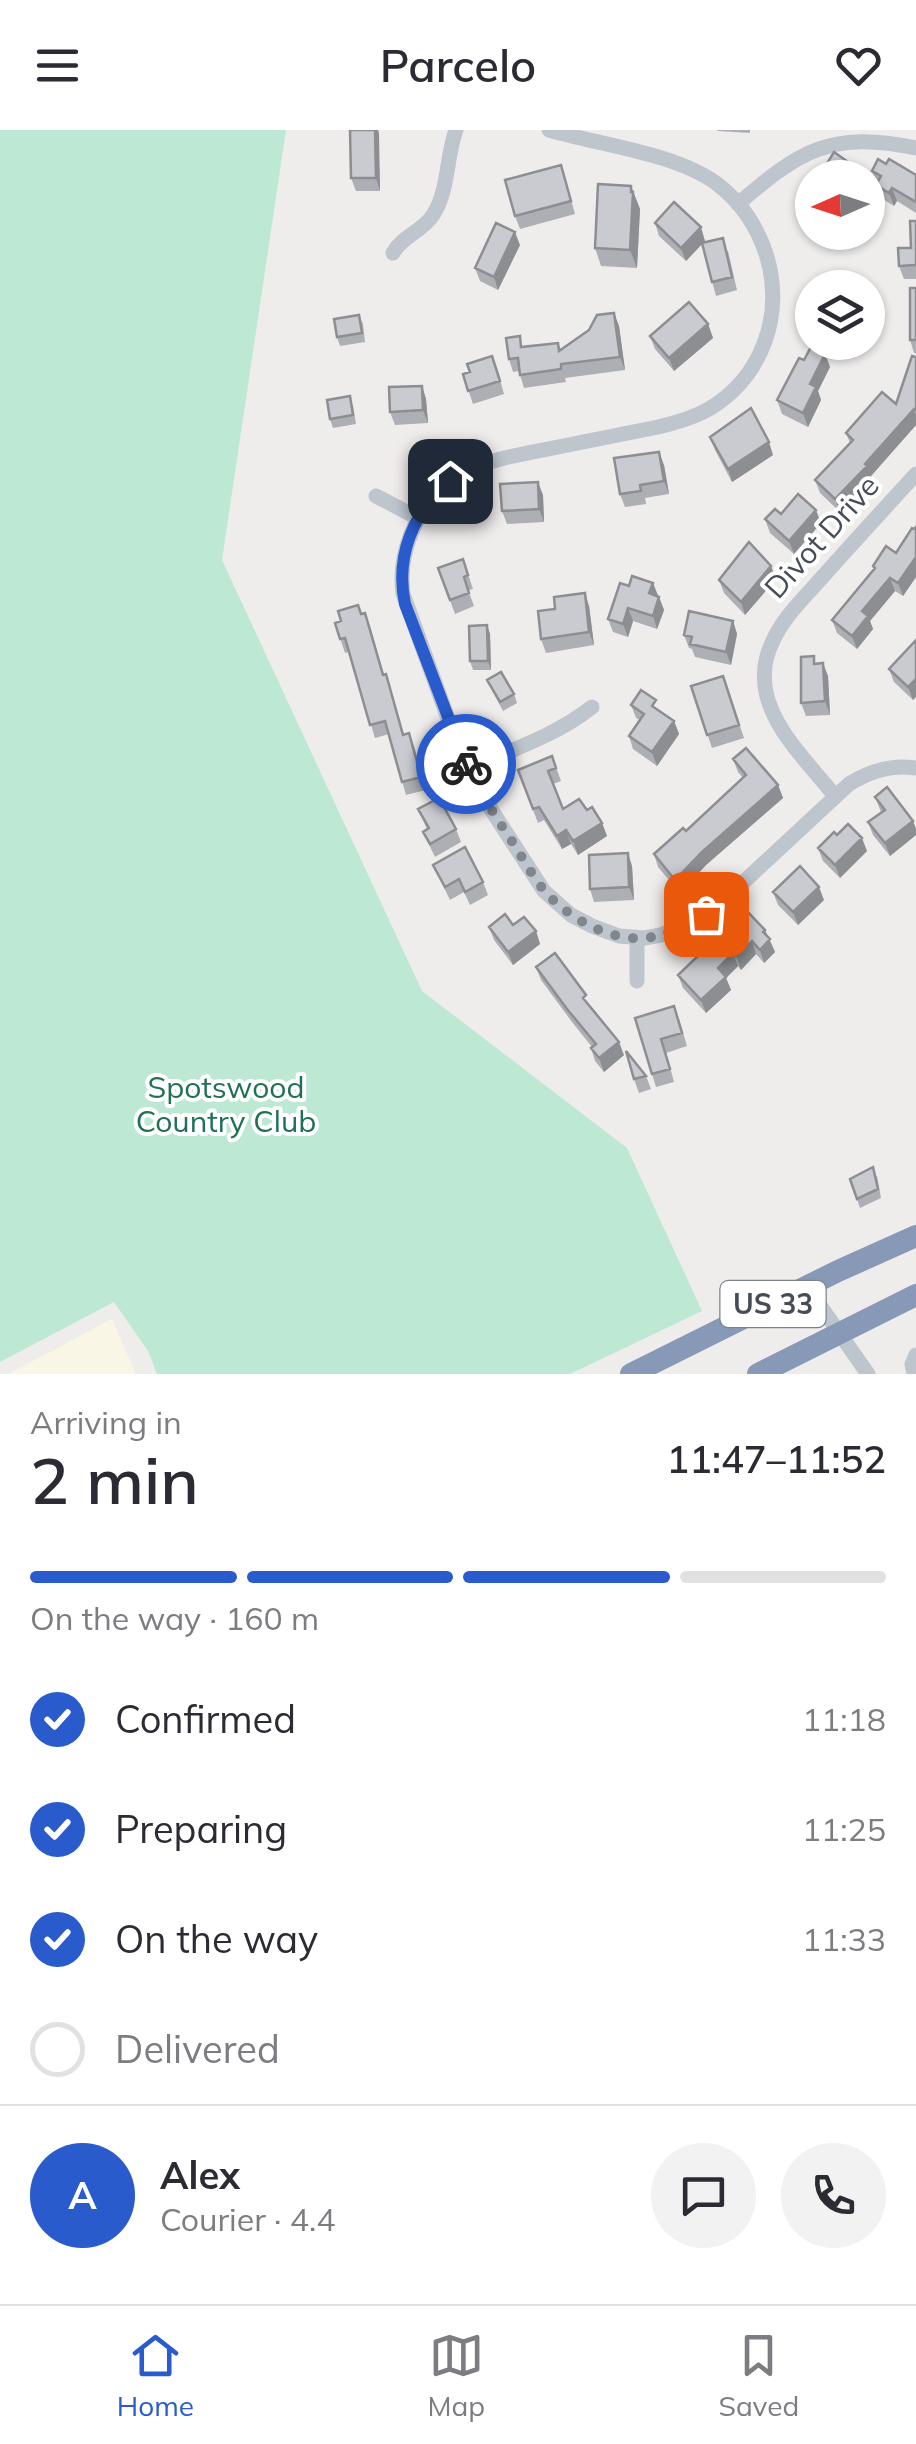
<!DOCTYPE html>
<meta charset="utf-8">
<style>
body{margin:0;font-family:Mulish,sans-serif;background:#f2f2f3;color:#2b2b33;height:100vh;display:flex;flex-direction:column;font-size:38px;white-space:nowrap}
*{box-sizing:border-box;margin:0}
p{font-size:32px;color:#7c7c81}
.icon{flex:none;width:55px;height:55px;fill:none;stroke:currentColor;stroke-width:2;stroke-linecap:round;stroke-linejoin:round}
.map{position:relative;height:1244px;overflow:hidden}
.side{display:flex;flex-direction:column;background:#fff;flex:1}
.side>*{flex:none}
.needle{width:65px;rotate:267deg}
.fabs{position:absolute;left:795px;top:30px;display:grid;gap:20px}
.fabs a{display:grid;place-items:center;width:90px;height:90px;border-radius:50%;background:#fff;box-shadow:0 2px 8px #0004;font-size:50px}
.pin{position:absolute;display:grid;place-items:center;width:85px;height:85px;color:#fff;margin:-42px;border-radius:20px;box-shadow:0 5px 15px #0006}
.courier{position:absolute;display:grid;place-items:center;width:100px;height:100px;margin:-50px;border:8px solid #295bcc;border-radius:50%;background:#fff;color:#222;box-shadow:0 2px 12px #0007}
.headline em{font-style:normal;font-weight:600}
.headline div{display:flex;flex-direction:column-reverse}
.headline{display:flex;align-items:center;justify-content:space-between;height:170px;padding:0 30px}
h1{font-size:65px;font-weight:600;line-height:75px}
.bar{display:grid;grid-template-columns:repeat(4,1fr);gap:15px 10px;align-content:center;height:120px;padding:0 30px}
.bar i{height:12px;border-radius:8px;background:#e1e1e2}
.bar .selected{background:#295bcc}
.bar p{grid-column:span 4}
.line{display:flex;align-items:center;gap:25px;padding:0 30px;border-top:2px solid #e1e1e2}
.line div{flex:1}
.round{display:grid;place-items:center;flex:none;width:105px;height:105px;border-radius:52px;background:#f2f2f3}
ol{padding:0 30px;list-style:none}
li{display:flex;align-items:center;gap:30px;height:110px}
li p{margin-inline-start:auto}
li .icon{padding:10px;border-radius:50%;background:#295bcc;color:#fff;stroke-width:4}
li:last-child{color:#7c7c81}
li i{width:55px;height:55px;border:5px solid #e1e1e2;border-radius:50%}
header{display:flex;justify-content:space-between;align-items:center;height:130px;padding:0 30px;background:#fff;font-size:45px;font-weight:600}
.tabs{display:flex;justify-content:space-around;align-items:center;height:140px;border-top:2px solid #e1e1e2;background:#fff;font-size:28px;color:#7c7c81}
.tabs a{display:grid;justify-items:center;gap:5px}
.tabs .selected{color:#295bcc}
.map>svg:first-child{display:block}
</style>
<header><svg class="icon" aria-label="menu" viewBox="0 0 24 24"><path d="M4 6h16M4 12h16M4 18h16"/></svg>Parcelo<svg class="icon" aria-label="heart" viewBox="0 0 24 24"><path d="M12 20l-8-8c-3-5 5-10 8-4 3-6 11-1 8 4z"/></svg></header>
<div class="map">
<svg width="916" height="1244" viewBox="0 0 916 1244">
<rect width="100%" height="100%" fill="#efecec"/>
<path fill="#f9f6e6" d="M112,1189L136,1244H8Z"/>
<path fill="#bde9d4" d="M0,0H286L222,430L422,861L627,1018L702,1181L570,1244H157L148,1221L114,1172L0,1232Z"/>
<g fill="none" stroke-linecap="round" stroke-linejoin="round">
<path stroke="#bec5cd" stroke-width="15" d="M549,0C600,15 674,23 716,53C741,72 758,97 767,127C784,186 762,247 709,279C693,288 675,293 658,297C623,304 588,311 553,318C490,330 438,337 411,404C403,424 400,442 403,464L454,605L483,667L544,761L571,785L592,796L619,806L644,808L661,805L690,793L721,773L849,654C870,641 891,634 916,638
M738,74C799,21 831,0 916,18
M393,123C402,106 422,102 433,85C449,60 446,27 456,0
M376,366L418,388
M468,639C511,620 555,606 592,577
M835,666C812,637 781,608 769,573C762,553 763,531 772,513C782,489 801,471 818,452C850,416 883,380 916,344
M637,851V808
M807,1157L868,1244
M914,1244L912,1234L916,1225"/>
<path stroke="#8899b7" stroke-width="22" d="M631,1244L838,1141L916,1106
M758,1244L916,1165"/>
</g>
<path fill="#aeafb4" d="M350,0H378L380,61H356L351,48Z
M717,0H750V3L718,1Z
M886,34L916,45V83L897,71L894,76L881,68L872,41Z
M561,35L575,84L520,99L515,86Z
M631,56L640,79L637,138L601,136L595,118Z
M916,91V149H904L899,136L911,118Z
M655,93L705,111L703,113L728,121L737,160L716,166L702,114L686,131L659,106Z
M520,115L498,160L480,151L475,138Z
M916,158V223H914L910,210Z
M614,183L619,196L625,240L565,248L566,252L524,258L519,241L513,242L509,229L524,216L558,213L561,220Z
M359,185L363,194L365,212L340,216L337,207Z
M708,194L713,208L674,241L655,219L650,206Z
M825,224L830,237L818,261L821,270L808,297L782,284L777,270L804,230Z
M916,227V295L871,346L872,349L840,382L820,363L815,350L850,313L846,303L896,274Z
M497,239L504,264L473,274L463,244Z
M422,256L426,269L428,293L395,295L390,282Z
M353,275L356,294L333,298L330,289Z
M710,307L773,325L732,352L715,320Z
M664,335L669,364L645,368L646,374L625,377L620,364Z
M543,365L544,392L507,394L502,381Z
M781,384L821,393L794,424L770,403L765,389Z
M916,397V447L903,466L895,461L870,491L873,499L857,519L837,503L832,490L874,440L873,436L896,423Z
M463,429L473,459L468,460L474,476L455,484L438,438Z
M771,436L776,449L745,485L724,463L719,450Z
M653,453L664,480L657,499L633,491L628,507L613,502L608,489L629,456Z
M589,476L594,515L546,523L541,509L555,479Z
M361,484L370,496L384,544H386L390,557L404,604L414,616L426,660L406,665L389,604L375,608L349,522L345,523L335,493Z
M733,491L737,504L731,535L695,527L692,519L689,518L684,505Z
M487,495L490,504L491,540H473L470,531Z
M916,510L913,570L894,552L889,539Z
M816,533L828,546L830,585L806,586L801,573L802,547Z
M723,546L744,608L712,618L691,556Z
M487,550L514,564L517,573L503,581Z
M631,575L660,581L674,591L679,604L657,636L633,619L629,606L640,590L636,588Z
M552,626L561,651L553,654L563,679L587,680L602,693L607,706L578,725L571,714L562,719L544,690L538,693L518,640Z
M733,629L778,655L783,668L706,735L680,763L658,737L654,724L686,701L743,648L738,642Z
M875,667L913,691L916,699V705L890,726L873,705L868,692L881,682Z
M418,679L456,699L461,712L435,727L423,702L427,699Z
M837,705L867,721L840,748L823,731L818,718Z
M433,735L483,752L488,765L470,775L464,762L450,770Z
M632,736L634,770L594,772L590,759Z
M773,762L824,770L798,795L778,775Z
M513,795L536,801L540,814L513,835L494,810L489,797Z
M765,800L775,822L764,833L756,824L741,840L738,836L726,848L731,860L706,883L683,858L678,845Z
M536,837L624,925L604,942L595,931L591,918L592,917L572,892L541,850Z
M635,888L679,889L687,916L666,923L674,952L656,957Z
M646,946L651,959L639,963L634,949Z
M877,1046L881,1068L860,1078L850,1049Z"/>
<path fill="#8d8e92" d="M375,0H378L379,3L380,61L376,48Z
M851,34L855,48H842Z
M631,56L640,79L637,138L630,120Z
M892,58L897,71L894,76L889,63Z
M701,97L705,111L686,131L681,118Z
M515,102L520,115L498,160L494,147Z
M614,183L619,196L625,240L620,227Z
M708,194L713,208L674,241L669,228Z
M825,224L830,237L818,261L821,270L808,297L803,283L810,254Z
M422,256L426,269L428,293L423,280Z
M914,279L916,285V295L871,346L872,349L840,382L835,369Z
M769,312L773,325L732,352L728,339Z
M659,322L664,335L669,364L664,351Z
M538,352L543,365L544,392L539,379Z
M816,380L821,393L794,424L789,411Z
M916,427V447L903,466L898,453Z
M771,436L776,449L745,485L741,472Z
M890,448L895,461L870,491L873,499L857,519L852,506L862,481Z
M653,453L658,466L649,463Z
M585,463L589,476L594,515L589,502Z
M659,467L664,480L657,499L653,486Z
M628,478L633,491L628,507L623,494Z
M733,491L737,504L731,535L726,522Z
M487,495L490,504L491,540L488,531Z
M823,533L828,546L830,585L825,571Z
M916,549V567L913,570L908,557Z
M674,591L679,604L657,636L652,622Z
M778,655L783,668L706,735L680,763L675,750L702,722Z
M913,691L916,699V705L890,726L885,713Z
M602,693L607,706L578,725L573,711Z
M566,700L571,714L562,719L557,706Z
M862,708L867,721L840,748L835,735Z
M628,723L632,736L634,770L629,757Z
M819,757L824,770L798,795L793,782Z
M765,800L775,822L764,833L760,820L763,802Z
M536,801L540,814L513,835L508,822Z
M752,811L756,824L741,840L736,826Z
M733,823L738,836L726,848L731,860L706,883L701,870L718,838Z
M619,912L624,925L604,942L599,928Z"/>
<path fill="#cacbd1" stroke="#8d8e92" stroke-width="2.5" d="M350,0H375L376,48H351Z
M834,22L851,34L842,48H818Z
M878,29L886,34L889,29L916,45V72L892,58L889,63L876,55L881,46L872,41Z
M561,35L571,71L515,86L505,50Z
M598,54L631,56V62H633L630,120L595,118Z
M674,72L701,97L681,118L655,93Z
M910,91H916V135L899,136L898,118H911Z
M496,93L515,102L494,147L475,138Z
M723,108L732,147L712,152L702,113Z
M823,149L853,156L852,158H821Z
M910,158H916V210H910Z
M689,172L708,194L669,228L650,206Z
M614,183L620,227L561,234V239L520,245L518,228L509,229L506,208L520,206L521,217L558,213L559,221L589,200L597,185Z
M359,185L362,203L337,207L334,189Z
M811,217L825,224L810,254L816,257L803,283L777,270L799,228L804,230Z
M492,226L500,251L468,261L463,244L470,242L467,234Z
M912,226L916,227V280L914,279L865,334L867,336L835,369L815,350L853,310L846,303L882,262L896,274Z
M422,256L423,280L390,282L389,257Z
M350,266L353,285L330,289L327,270Z
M751,278L769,312L728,339L710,307Z
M659,322L664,351L640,355L641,361L620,364L614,328Z
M538,352L539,379L502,381L500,354Z
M798,364L816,380L789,411L765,389L775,379L781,384Z
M916,397V427L898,453L890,448L862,481L868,486L852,506L832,490L875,438L873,436L886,416L896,423L912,398L914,399Z
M749,412L771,436L741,472L719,450Z
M463,429L468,445L464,447L469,463L450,470L438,438Z
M632,446L653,453L649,463L659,467L653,486L628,478L623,494L608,489L620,453L629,456Z
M585,463L589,502L541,509L538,481L555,479L554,467Z
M358,475L361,484L365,483L383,545L386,544L403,605L409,603L421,647L402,652L385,591L370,595L345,508L340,509L335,493L341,491L338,481Z
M689,481L733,491L726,522L690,514L692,507L684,505Z
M487,495L488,531H470L469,496Z
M916,510V549L908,557L889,539Z
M814,526V534L823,533L825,571L801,573V527Z
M501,542L514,564L500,572L487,550Z
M723,546L739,595L707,605L691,556Z
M641,560L656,570L652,576L674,591L652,622L629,606L644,584L631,575Z
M746,618L778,655L702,722L675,750L654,724L683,698L686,701L746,645L733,629Z
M552,626L556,638L548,641L563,679L579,669L587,680L592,677L602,693L573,711L566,700L557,706L539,677L533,679L518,640Z
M887,657L913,691L885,713L868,692L885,680L875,667Z
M439,668L456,699L430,714L423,702L429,698L418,679Z
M848,694L862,708L835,735L818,718L834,702L837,705Z
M465,717L483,752L465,762L459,749L445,757L433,735Z
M628,723L629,757L590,759L589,725Z
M800,736L819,757L793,782L773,762Z
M746,780L765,800L763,802L770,809L760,820L752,811L736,826L733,823L718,838L726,847L701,870L678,845Z
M505,784L513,795L524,787L536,801L508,822L489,797Z
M555,823L586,865L583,868L619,912L599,928L591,918L596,914L567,879L536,837Z
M674,876L682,903L661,909L670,939L652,944L635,888Z
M626,921L646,946L634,949Z
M873,1037L878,1059L857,1069L850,1049Z"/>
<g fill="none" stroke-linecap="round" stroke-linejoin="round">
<path stroke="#81858c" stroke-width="10" stroke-dasharray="0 18" d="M466,634C479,662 496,687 513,713C524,730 534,749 547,764C574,792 618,816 657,806C674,802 690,793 706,784"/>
<path stroke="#295bcc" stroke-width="12" d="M450,351C413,381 395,427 405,474L466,634"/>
</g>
<g text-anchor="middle" stroke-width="8" stroke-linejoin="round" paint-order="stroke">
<rect fill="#fff" stroke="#7e828a" stroke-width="2.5" x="720.5" y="1151" width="105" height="46" rx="8"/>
<g font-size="28" font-weight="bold" fill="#464d58">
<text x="773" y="1184">US 33</text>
</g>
<g font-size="30" fill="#464d58" stroke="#fff">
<text transform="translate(822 407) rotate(-48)" y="10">Divot Drive</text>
</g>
<g font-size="30" fill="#1f7153" stroke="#fff">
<text x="226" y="968">Spotswood<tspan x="226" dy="34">Country Club</tspan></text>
</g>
</g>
</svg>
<div class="fabs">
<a><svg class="needle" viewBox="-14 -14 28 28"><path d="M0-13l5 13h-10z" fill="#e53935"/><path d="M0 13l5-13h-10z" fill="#7c7c81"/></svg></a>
<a><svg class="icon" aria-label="layers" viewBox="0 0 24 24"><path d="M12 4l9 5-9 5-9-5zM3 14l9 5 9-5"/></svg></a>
</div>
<div class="pin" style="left:706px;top:784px;background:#ea580c"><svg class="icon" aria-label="bag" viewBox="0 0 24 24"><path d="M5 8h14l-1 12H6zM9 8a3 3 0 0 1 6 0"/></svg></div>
<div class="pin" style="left:450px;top:351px;background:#1f2937"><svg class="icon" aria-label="home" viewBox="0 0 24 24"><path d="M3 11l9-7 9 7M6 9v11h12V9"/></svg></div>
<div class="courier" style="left:466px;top:634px"><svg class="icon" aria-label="bike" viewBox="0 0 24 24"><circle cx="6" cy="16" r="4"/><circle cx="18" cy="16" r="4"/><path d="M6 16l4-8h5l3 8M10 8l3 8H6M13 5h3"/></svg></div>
</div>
<section class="side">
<div class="headline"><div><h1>2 min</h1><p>Arriving in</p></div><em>11:47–11:52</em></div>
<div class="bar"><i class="selected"></i><i class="selected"></i><i class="selected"></i><i></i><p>On the way · 160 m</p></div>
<ol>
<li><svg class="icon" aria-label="check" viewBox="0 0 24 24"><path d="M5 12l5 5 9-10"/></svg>Confirmed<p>11:18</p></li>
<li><svg class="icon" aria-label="check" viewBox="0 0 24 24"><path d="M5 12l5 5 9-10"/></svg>Preparing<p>11:25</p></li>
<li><svg class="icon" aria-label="check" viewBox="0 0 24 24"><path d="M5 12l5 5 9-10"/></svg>On the way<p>11:33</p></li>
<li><i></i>Delivered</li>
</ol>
<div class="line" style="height:180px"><b class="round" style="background:#295bcc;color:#fff">A</b><div><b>Alex</b><p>Courier · 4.4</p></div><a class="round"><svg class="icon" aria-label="chat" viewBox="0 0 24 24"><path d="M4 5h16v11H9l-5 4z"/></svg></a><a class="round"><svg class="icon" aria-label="phone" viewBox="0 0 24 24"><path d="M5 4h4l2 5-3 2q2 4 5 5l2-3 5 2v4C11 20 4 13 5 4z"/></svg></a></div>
</section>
<nav class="tabs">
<a class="selected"><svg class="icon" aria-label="home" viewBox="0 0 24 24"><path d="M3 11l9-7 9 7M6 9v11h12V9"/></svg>Home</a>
<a><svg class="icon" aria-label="map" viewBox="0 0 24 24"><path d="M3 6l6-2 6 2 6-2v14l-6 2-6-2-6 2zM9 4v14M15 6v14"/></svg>Map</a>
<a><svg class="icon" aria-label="saved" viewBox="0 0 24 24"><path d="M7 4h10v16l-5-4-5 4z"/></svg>Saved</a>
</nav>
